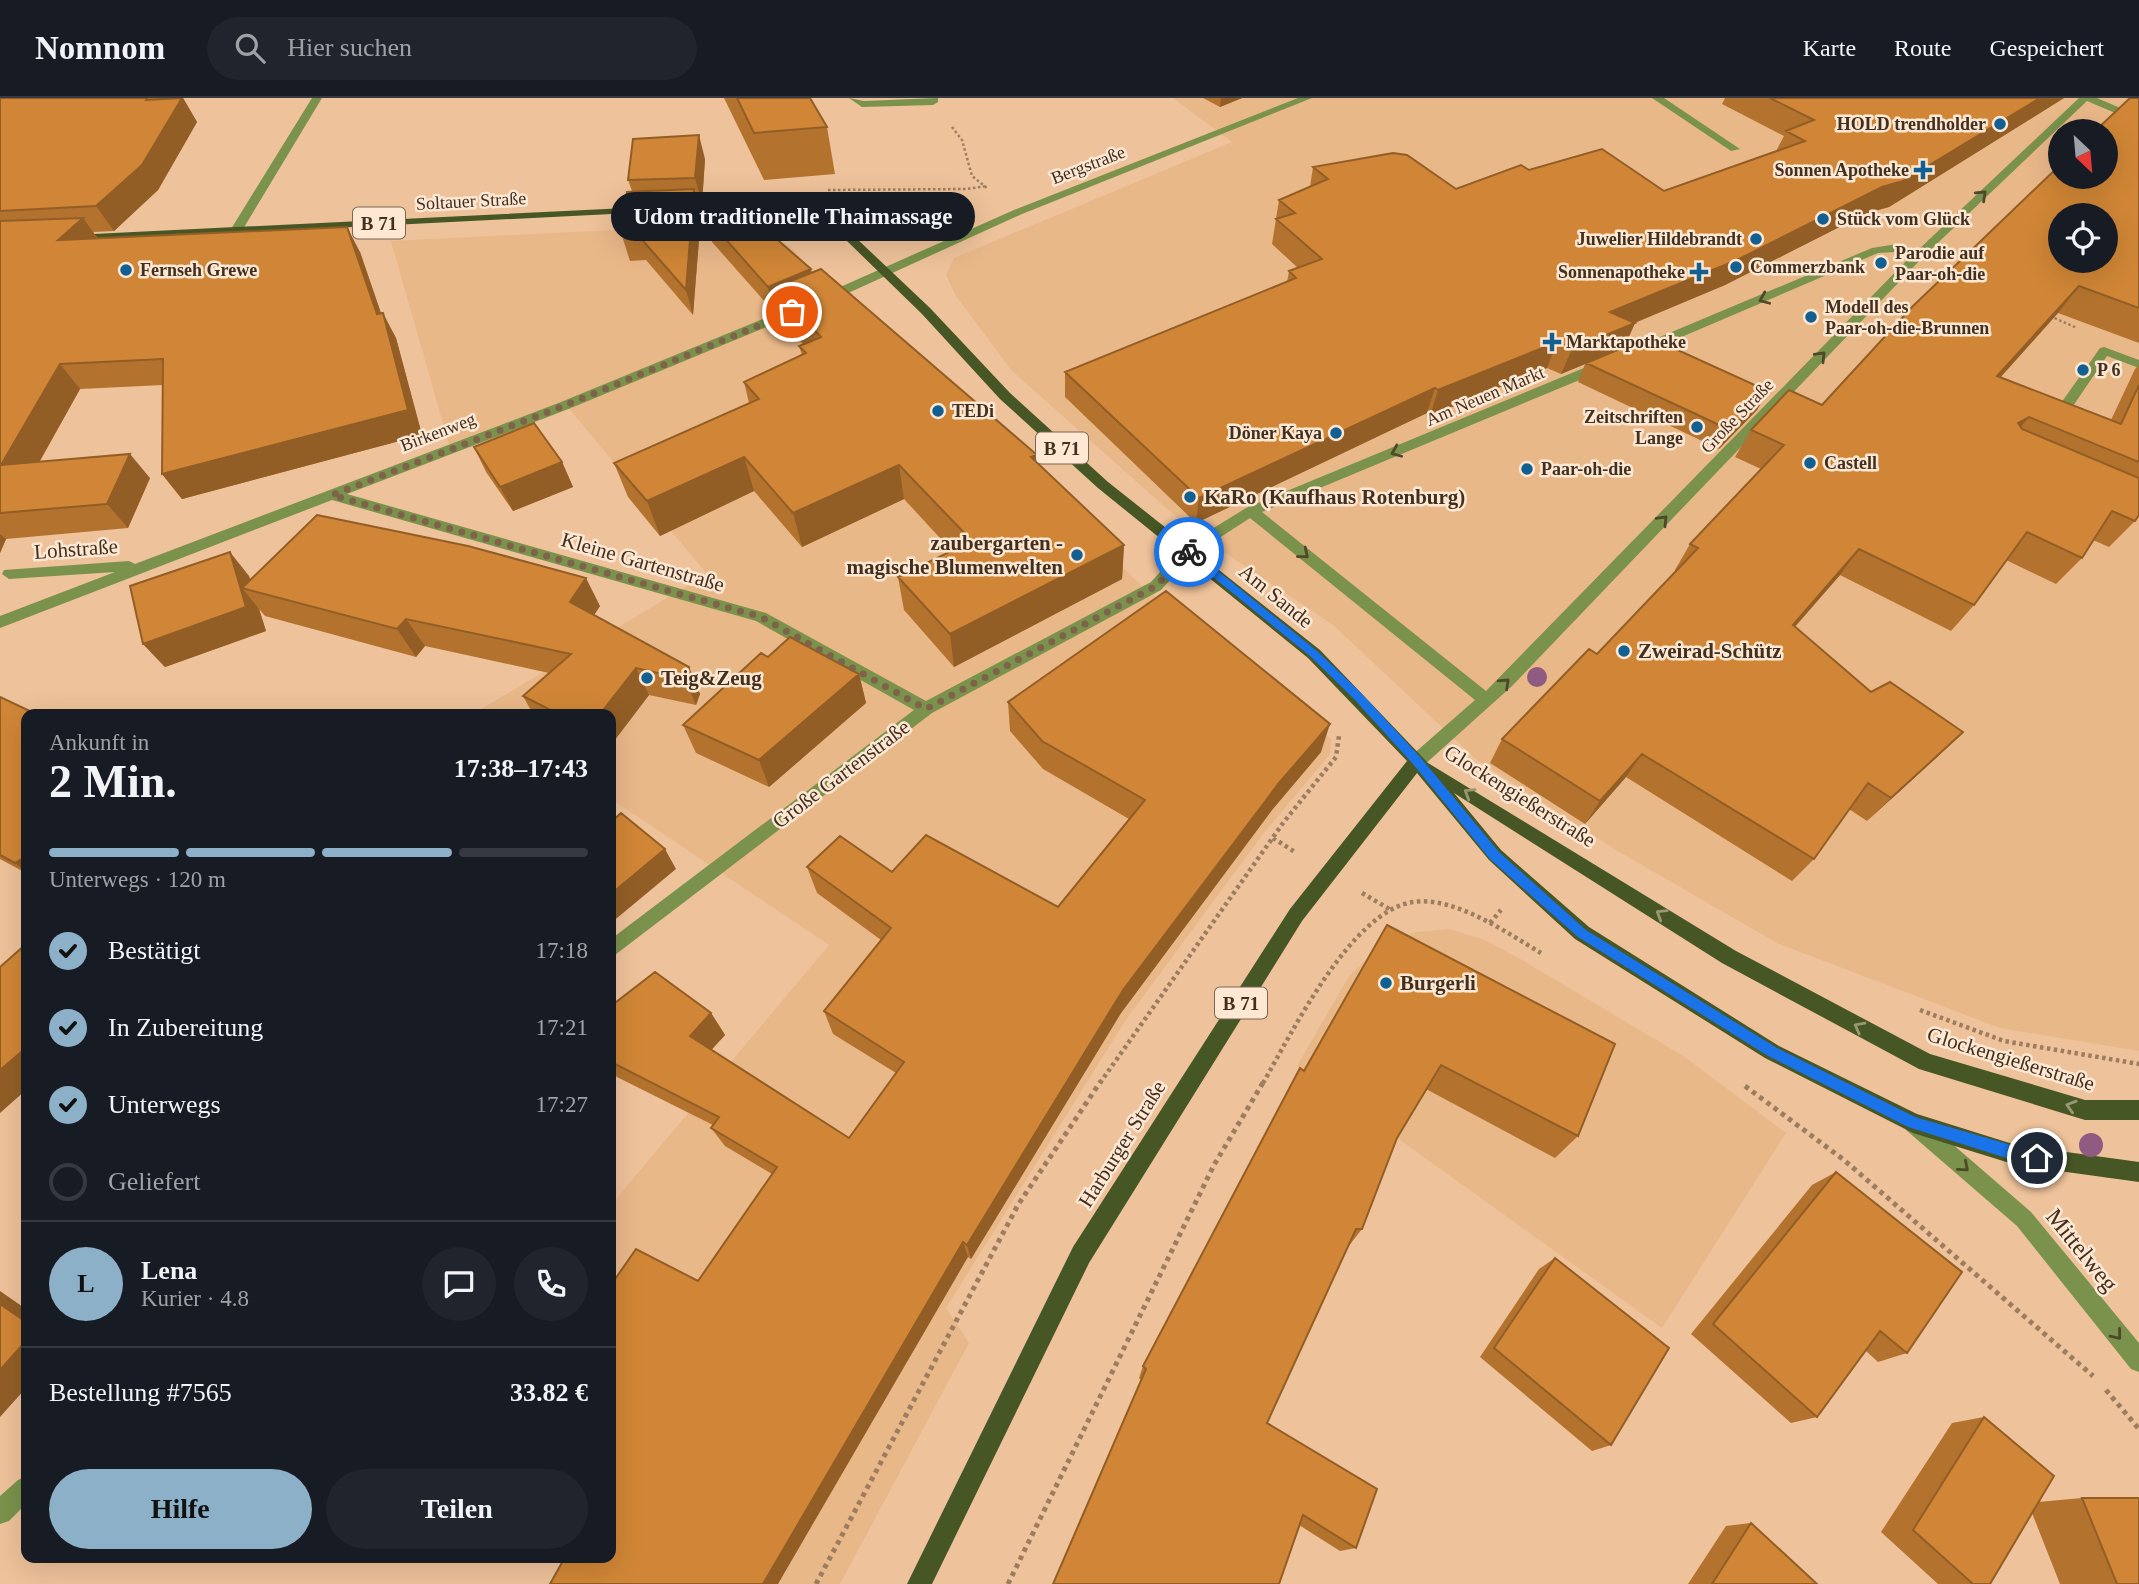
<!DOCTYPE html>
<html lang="de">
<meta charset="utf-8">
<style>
body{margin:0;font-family:"Times New Roman",serif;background:#20242c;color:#f1f3f6;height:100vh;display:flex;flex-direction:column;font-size:26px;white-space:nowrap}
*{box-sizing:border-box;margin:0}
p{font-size:23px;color:#9ea1a6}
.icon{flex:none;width:38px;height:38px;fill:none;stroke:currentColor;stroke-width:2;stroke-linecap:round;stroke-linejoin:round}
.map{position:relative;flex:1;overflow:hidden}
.drawer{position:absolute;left:21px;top:611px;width:595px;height:854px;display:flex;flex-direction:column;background:#171b24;border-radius:14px;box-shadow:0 7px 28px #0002}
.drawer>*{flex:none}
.needle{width:46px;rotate:154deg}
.buttons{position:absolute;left:2048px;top:21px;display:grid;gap:14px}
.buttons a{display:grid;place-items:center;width:70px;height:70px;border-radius:50%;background:#171b24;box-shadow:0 7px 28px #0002;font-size:35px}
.pin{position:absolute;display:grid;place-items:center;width:60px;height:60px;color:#fff;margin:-30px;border:4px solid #fff;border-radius:50%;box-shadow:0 2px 7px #0007}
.courier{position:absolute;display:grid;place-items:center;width:70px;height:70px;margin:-35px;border:5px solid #1a73e8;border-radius:50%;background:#fff;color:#222;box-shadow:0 2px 9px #0007}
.bubble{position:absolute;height:49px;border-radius:24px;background:#171b24;box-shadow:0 7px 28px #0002;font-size:23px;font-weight:700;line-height:49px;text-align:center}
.head em{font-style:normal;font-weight:700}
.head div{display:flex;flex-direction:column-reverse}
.head{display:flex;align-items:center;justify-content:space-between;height:119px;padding:0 28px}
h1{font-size:46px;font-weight:700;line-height:52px}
.bar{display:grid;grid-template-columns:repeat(4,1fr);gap:10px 7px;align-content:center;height:84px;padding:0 28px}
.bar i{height:9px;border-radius:5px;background:#363941}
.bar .on{background:#8db0c9}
.bar p{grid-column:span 4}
.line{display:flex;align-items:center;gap:18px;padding:0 28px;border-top:2px solid #363941}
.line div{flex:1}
.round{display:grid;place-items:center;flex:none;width:74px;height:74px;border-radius:37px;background:#20242c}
ol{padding:0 28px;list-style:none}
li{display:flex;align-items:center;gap:21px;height:77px}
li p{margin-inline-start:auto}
li .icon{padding:7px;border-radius:50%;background:#8db0c9;color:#111;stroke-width:4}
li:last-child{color:#9ea1a6}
li i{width:38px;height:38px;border:4px solid #363941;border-radius:50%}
.button{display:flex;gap:14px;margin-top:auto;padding:14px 28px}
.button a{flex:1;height:80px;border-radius:42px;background:#8db0c9;color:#111;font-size:28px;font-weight:700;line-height:80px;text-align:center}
.button a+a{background:#20242c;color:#f1f3f6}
header{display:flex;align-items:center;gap:42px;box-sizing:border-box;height:98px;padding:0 35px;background:#171b24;border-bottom:2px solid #363941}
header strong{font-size:33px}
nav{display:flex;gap:38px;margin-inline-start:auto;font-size:24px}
.search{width:490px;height:63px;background:#20242c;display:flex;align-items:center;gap:18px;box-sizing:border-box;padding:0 24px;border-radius:38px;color:#9ea1a6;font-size:26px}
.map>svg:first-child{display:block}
</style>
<header>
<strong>Nomnom</strong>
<div class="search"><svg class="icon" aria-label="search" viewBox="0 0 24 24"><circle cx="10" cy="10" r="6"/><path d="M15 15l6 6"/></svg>Hier suchen</div>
<nav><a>Karte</a><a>Route</a><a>Gespeichert</a></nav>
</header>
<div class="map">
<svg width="2139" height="1486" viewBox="0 0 2139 1486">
<rect width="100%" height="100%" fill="#eec29a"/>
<path fill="#e9b889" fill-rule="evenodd" d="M1173,0H2139V953L2000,930L1777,845L1616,752L1476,661L1333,527L1192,433L1012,273L956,198L946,177L954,160L1232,44ZM2060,33H2105V79H2060ZM2060,117H2105V163H2060Z
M712,127L769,137L791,149L844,209L1139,485L1331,641L1330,656L1263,736L1125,923L946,1210L969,1245L840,1486H595L556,1460H611V1107L829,847L611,701V616H482L478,613L707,476L566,307L450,350L391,143Z
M1449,831L1485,842L1522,862L1685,959L1786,1035L1662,1230L1297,968L1349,878L1383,845L1417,834Z"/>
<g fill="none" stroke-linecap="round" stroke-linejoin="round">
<path stroke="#9d7d60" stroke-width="2.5" stroke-dasharray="2.5 2.5" stroke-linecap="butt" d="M952,29L962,42L972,78L987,90
M828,92L967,91L987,88
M2050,218L2077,230"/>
<path stroke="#9d7d60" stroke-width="4.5" stroke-dasharray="3.5 3.5" stroke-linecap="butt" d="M1273,740L1295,754
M1362,795L1391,812
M1490,825L1501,812
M1920,912L2004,943L2139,966
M1100,985L1283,725L1336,659L1339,638
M1263,985C1292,935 1351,813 1413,804C1455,798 1507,835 1541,855"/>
<path stroke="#9d7d60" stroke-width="5" stroke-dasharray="4.5 4.5" stroke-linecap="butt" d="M1745,988L1844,1062L2093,1278
M2106,1292L2139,1331
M816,1486L1018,1107L1101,983
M1008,1486L1214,1067L1264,983"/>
<path fill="#7a924b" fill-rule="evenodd" d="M312,0H322L243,131L233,133L231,131Z
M849,0L864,3L938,0V4L933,7L862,9Z
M1298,0H1312L1022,116L846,196L571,310L347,396L766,515L926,603L1151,484L1183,449L1246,410L1596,265H1606V271L1262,414L1486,593L1911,158L1896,154L1878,155L1644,255H1636V249L1872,150L1897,146L1917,153L2079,0H2097L2139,18V25L2087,3L1923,159L1512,588L1423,668H1411L1409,663L1411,658L1475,602L1250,420L1193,457L1161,492L932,615L611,860V841L914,612L756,523L332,402L0,530V518L115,474L9,481L2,476L4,472L129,463L135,466L561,304L838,190L1014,112Z
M1652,0H1664L1740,51L1731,53Z
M2104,249L2139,262V270L2107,258L2071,311H2061V305L2100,250Z
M1913,1015L1920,1018L2031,1114L2139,1245V1274L2131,1271L2017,1128L1906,1032L1903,1025L1906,1018Z
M26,1378V1406L9,1423L0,1426V1398L18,1382Z"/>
<path fill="#475625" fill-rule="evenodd" d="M678,107L758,108L829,126L855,139L930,210L1010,295L1108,384L1320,552L1428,665L1736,853L1930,956L2085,1002H2139V1022H2085L1919,971L1722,865L1454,695L1501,752L1589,829L1779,948L1917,1016L2016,1047L2139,1064V1084L2016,1067L1913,1035L1765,960L1575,841L1489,762L1417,675L1302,823L1089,1165L932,1486H907L1073,1149L1290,811L1407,663L1308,560L1098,390L1000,301L922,216L847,143L821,130L758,114L674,112L672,110Z
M647,109L653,112L651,114L73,143L67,140L73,137Z"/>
</g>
<g fill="#905b81">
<circle cx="1537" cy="579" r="10"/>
<circle cx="2091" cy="1047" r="12"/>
</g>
<path fill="#b3732e" d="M0,0H183L197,24L158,92L114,133L93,134L98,140L360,154L381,215L396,240L422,337L182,401L162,376L163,287L80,291L40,363L150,380L128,430L6,441L0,455Z
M724,0H810L827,29L835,76L764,82Z
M1203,0H1242L1220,9Z
M1725,0H2064L1889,109L1867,115L1725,187L1635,225L1624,249L1768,293L1757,312L1719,351L1578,284L1585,266L1561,276L1547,270L1430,318L1427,315L1196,425L1065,299V274L1287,184L1289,173L1298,170L1272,146L1279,102L1310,89L1313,69L1456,91L1529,72L1664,93L1776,53L1784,38L1722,6Z
M2139,0V245L2058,215L2000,280L2111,322L2135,271L2139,267V417L2135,423L2109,449L2093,442L2082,460L2056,486L2006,462L1974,507L1951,533L1840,477L1795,529L1938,658L1867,723L1849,711L1814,761L1792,783L1626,679L1585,726L1490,665L1502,641L1597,556L1676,473L1675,472L1690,446L1761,371L1735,359L1751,332L1822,307Z
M705,61L702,105H698L701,116L693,217L646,162L630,163L622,138L632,93L628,82Z
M706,119L812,175L1037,357V365L1124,447L1122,481L954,569L904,512L898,479L952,453L904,401L802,449L754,393L660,438L628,399L614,365L749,305L744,284L802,257L799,248L803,246L784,225L781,211L774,214L712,144Z
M474,349L562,364L573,389L513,413L486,374Z
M249,478L250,482L600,508L594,517L689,569L700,596L696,607L649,597L611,647V616H533L523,598L549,575L425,548L416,559L265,518L259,511L266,533L165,569L143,546Z
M768,559L859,576L866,605L769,689L696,655L683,627Z
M0,599L26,616V775L0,761Z
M1008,604L1321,654L1272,712L1121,915L971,1161L968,1159L564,1461L698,1183L772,1076L725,1048L711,1030L713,1027L611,976V908L711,915L725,937L711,952L849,1040L896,975L833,936L824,913L881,842L817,795L807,769L892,774L1058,809L1129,721L1043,671L1010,633Z
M1387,827L1578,1038L1555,1060L1426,991L1397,1040L1362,1131L1348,1149L1267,1325L1356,1450L1340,1453L1299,1427L1139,1280L1143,1268L1304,973Z
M1836,1074L1907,1255L1878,1264L1866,1253L1817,1319L1791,1325L1691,1236L1812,1087Z
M1555,1160L1611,1347L1592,1353L1480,1259L1539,1171Z
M1984,1319L2038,1404L2082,1400L2139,1486H2060L2032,1415L1990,1486H1938L1881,1434L1952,1325Z
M1751,1425L1817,1486H1688L1726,1428Z"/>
<path fill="#925e26" d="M183,0L197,24L158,92L114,133L96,108Z
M1221,0H1242L1220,9Z
M2040,0H2064L1889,109L1867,115L1725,187L1607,236L1635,225L1624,250L1561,276L1572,251L1610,214Z
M699,37L705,61L702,105L695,80Z
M694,91L701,116L693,217L686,192Z
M83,120L101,145L58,142Z
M347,129L360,154L388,236L383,215L396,240L422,337L182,401L162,376L377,216Z
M811,171L816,196L776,189L781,211L774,214L768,189Z
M2079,188L2058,215L1977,305L1997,278Z
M1557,244L1547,270L1430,318L1438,292Z
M60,266L80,291L24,391L1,367Z
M1435,290L1427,315L1196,425L1199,400Z
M1768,293L1757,312L1719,351L1730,332Z
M2029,319L2007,346L2018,325Z
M130,356L150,380L128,430L107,406Z
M1037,357L1038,391L1031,359Z
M744,359L754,393L660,438L647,403Z
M562,364L573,389L513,413L500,389Z
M899,367L904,401L802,449L793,415Z
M0,436L6,441L0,455Z
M1124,447L1122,481L954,569L950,536Z
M1859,451L1840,477L1774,552L1793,527Z
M230,454L249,478L254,493L242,490L259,511L266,533L165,569L143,546Z
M586,480L600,508L584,532L570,504Z
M406,521L425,548L416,559L397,531Z
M689,569L700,596L696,607L685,581Z
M636,570L649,597L611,647V616H600Z
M859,576L866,605L769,689L759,662Z
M1330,626L1321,654L1272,712L1121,915L971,1161L967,1147L1123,892L1279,685Z
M1963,634L1938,658L1867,723L1891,700Z
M1642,656L1626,679L1585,726L1600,703Z
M665,751L676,771L611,825V796Z
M26,758V773L15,765Z
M711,915L725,937L704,960L690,938Z
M26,950V992L0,1015V972Z
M963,1144L968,1159L778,1486H763Z
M0,1193L26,1211V1224L0,1206Z
M26,1243V1290L0,1319V1272Z"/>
<path fill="#d08636" stroke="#925e26" stroke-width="2" fill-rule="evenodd" d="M0,0H147L146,2L182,0L142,67L96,108L0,113Z
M737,0H810L827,29L754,35Z
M1770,0H2040L1903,83L1882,89L1737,162L1610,214L1635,225L1572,251L1557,244L1438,292L1435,290L1199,400L1065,274L1296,180L1289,173L1322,161L1276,121L1295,115L1279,102L1328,81L1313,69L1393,55L1407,57L1456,91L1521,67L1529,72L1602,51L1664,93L1805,43L1786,33L1814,22Z
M2130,0H2139V210L2079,188L1997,278L2121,326L2139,287V364L2029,319L2018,325L2022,331L2139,380V417L2135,423L2112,413L2082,460L2027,434L1974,507L1859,451L1793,527L1871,594L1890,584L1963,634L1891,700L1868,685L1814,761L1642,656L1600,703L1502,641L1589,551L1597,556L1698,450L1690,446L1784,347L1751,332L1789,292L1822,307L1913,208L2060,67V79H2105V33H2095ZM2060,117H2105V163H2060Z
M699,37L695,80L628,82L633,41Z
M694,91L686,192L638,137L622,138L627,94Z
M727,98L811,171L768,189L706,119Z
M83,120L58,142L347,129L377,216L383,215L408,312L162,376L163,261L60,266L1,367L130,356L107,406L0,415V123Z
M821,171L1037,357L1031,359L1124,447L950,536L898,479L972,443L899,367L793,415L744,359L647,403L614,365L759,301L744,284L806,255L799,248L821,239L776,189Z
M1649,239L1768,293L1730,332L1586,265Z
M534,325L562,364L500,389L474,349Z
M317,417L468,448L586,480L570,504L689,569L685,581L636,570L600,616H558L523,598L571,556L406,521L397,531L242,490Z
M230,454L246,509L143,546L130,488Z
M1166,493L1330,626L1279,685L1123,892L967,1147L963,1144L763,1486H550L564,1461L563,1460H611V1187L636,1151L698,1183L777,1069L711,1030L719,1019L611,964V908L655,874L711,915L690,938L849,1040L904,964L824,913L891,830L807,769L840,738L892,774L926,737L1058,809L1145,702L1042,643L1008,604Z
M790,539L859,576L759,662L683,627L761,555L768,559Z
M0,599L36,616H26V758L15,765L0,757Z
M621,715L665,751L611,796V724Z
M1387,827L1615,946L1578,1038L1441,967L1397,1040L1362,1131H1356L1267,1325L1377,1391L1356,1450L1303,1417L1279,1486H1053L1146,1271L1143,1268L1300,970L1304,973Z
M26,846V950L0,972V869Z
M1836,1074L1962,1174L1907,1255L1880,1233L1817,1319L1713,1226Z
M1555,1160L1669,1250L1611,1347L1494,1250Z
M0,1206L26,1224V1243L0,1272Z
M1984,1319L2054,1378L1990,1486H1973L1913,1432Z
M2082,1400H2139V1486H2117Z
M1751,1425L1817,1486H1712Z"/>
<defs><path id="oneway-chevron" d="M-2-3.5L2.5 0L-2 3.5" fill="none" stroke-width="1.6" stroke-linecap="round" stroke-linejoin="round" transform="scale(1.75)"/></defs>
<g stroke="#4f482a">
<use href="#oneway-chevron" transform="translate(1982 97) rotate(-43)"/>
<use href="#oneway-chevron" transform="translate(1764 201) rotate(157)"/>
<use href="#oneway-chevron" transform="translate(1821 258) rotate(-46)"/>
<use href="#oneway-chevron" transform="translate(1396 354) rotate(157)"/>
<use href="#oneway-chevron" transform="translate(1663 422) rotate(-46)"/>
<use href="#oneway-chevron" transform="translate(1304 456) rotate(39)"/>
<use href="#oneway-chevron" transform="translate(1505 585) rotate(-43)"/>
<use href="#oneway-chevron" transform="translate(1964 1069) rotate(41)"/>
<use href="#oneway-chevron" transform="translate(2117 1237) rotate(51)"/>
</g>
<g stroke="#999873">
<use href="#oneway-chevron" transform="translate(1469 695) rotate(-148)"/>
<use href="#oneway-chevron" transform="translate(1661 816) rotate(-148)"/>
<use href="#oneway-chevron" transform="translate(1859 929) rotate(-152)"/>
<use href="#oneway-chevron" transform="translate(2071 1008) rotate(-163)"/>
</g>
<path fill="#1a73e8" d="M1186,452H1192L1317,553L1361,595L1421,660L1499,754L1586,832L1777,950L1915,1019L2042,1056V1065L2016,1063L1908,1029L1768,958L1578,839L1490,761L1413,666L1353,600L1310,558L1186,457Z"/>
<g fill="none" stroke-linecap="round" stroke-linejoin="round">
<path stroke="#7e634a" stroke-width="7" stroke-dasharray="0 12.6" d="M792,214L566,307L332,397L761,519L926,611L1156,488L1189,454"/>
</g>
<g fill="#125f92" stroke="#fee8d3" stroke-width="2.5">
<circle cx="2000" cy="26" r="7"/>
<path d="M1919.5 61.5h7v7h7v7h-7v7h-7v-7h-7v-7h7z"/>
<circle cx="1823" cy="121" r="7"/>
<circle cx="1756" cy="141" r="7"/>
<circle cx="1881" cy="165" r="7"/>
<circle cx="1736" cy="169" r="7"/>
<circle cx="126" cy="172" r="7"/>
<path d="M1695.5 163.5h7v7h7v7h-7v7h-7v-7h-7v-7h7z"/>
<circle cx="1811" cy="219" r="7"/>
<path d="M1548.5 233.5h7v7h7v7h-7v7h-7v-7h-7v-7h7z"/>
<circle cx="2083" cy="272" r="7"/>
<circle cx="938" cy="313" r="7"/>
<circle cx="1697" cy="329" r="7"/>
<circle cx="1336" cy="335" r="7"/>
<circle cx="1810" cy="365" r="7"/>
<circle cx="1527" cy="371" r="7"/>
<circle cx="1190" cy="399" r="7"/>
<circle cx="1077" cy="457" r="7"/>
<circle cx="1624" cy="553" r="7"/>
<circle cx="647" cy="580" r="7"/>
<circle cx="1386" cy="885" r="7"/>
</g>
<g text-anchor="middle" stroke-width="5" stroke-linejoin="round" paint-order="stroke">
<g font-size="18" font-weight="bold" fill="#41301f" stroke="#fee8d3" text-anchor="start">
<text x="1986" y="32" text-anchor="end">HOLD trendholder</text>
<text x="1909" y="78" text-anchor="end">Sonnen Apotheke</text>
<text x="1837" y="127">Stück vom Glück</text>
<text x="1742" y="147" text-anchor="end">Juwelier Hildebrandt</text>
<text x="1895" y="161">Parodie auf<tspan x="1895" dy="21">Paar-oh-die</tspan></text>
<text x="1750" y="175">Commerzbank</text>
<text x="140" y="178">Fernseh Grewe</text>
<text x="1685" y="180" text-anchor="end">Sonnenapotheke</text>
<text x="1825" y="215">Modell des<tspan x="1825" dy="21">Paar-oh-die-Brunnen</tspan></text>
<text x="1566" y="250">Marktapotheke</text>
<text x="2097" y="278">P 6</text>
<text x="952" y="319">TEDi</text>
<text x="1683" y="325" text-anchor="end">Zeitschriften<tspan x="1683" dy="21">Lange</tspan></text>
<text x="1322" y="341" text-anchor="end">Döner Kaya</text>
<text x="1824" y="371">Castell</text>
<text x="1541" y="377">Paar-oh-die</text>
</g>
<g font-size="18" fill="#41301f" stroke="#fee8d3">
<text transform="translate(1088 67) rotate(-21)" y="6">Bergstraße</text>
<text transform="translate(471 103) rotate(-3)" y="6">Soltauer Straße</text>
<text transform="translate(1485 298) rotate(-23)" y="6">Am Neuen Markt</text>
<text transform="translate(1737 318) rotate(-46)" y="6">Große Straße</text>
<text transform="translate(438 334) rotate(-21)" y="6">Birkenweg</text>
</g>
<g fill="#fee8d3" stroke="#7a6755" stroke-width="2">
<rect x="353" y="109.5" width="52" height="31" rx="5"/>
<rect x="1036" y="334.5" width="52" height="31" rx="5"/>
<rect x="1215" y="889.5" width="52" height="31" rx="5"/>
</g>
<g font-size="19" font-weight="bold" fill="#41301f">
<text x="379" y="132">B 71</text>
<text x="1062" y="357">B 71</text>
<text x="1241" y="912">B 71</text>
</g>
<g font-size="21" font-weight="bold" fill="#41301f" stroke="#fee8d3" text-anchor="start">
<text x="1204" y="406">KaRo (Kaufhaus Rotenburg)</text>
<text x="1063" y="452" text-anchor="end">zaubergarten -<tspan x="1063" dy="24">magische Blumenwelten</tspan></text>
<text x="1638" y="560">Zweirad-Schütz</text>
<text x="661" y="587">Teig&amp;Zeug</text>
<text x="1400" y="892">Burgerli</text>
</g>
<g font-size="21" fill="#41301f" stroke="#fee8d3">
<text transform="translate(76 451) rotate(-4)" y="7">Lohstraße</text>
<text transform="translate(643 464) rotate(16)" y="7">Kleine Gartenstraße</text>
<text transform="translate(1276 498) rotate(39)" y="7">Am Sande</text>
<text transform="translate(841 676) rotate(-37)" y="7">Große Gartenstraße</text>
<text transform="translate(1520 698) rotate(32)" y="7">Glockengießerstraße</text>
<text transform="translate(2011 961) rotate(17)" y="7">Glockengießerstraße</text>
<text transform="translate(1122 1046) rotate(-58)" y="7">Harburger Straße</text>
</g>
<g font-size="24" fill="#41301f" stroke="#fee8d3">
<text transform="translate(2082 1152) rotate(51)" y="8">Mittelweg</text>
</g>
</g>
</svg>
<div class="buttons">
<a><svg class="needle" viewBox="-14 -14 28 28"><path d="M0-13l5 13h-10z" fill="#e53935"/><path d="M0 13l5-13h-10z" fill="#9ea1a6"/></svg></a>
<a><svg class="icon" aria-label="locate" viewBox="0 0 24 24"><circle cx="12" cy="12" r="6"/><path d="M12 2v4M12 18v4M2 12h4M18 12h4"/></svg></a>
</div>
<div class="pin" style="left:792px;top:214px;background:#ea580c"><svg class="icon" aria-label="bag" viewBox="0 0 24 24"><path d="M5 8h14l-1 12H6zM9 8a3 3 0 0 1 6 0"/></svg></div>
<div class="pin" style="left:2037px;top:1060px;background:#1f2937"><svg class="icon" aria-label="home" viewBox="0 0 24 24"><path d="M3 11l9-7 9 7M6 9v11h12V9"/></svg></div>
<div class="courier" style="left:1189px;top:454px"><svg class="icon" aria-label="bike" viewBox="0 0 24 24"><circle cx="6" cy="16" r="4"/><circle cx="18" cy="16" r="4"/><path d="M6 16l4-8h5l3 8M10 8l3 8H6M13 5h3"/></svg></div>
<div class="bubble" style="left:611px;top:94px;width:364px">Udom traditionelle Thaimassage</div>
<section class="drawer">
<div class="head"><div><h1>2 Min.</h1><p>Ankunft in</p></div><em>17:38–17:43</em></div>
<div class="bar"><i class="on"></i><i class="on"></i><i class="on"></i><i></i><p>Unterwegs · 120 m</p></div>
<ol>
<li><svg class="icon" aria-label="check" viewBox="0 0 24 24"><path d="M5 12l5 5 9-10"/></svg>Bestätigt<p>17:18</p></li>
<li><svg class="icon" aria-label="check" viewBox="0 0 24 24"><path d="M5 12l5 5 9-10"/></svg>In Zubereitung<p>17:21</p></li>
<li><svg class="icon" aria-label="check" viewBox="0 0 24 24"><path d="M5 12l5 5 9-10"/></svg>Unterwegs<p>17:27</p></li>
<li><i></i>Geliefert</li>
</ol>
<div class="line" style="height:126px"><b class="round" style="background:#8db0c9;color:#111">L</b><div><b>Lena</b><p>Kurier · 4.8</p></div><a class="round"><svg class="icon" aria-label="chat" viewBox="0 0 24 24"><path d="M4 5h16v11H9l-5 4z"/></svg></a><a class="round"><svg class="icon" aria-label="phone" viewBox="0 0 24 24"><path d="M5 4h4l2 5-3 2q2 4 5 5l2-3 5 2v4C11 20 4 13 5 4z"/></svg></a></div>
<div class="line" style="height:91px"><div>Bestellung #7565</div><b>33.82 €</b></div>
<div class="button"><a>Hilfe</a><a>Teilen</a></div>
</section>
</div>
